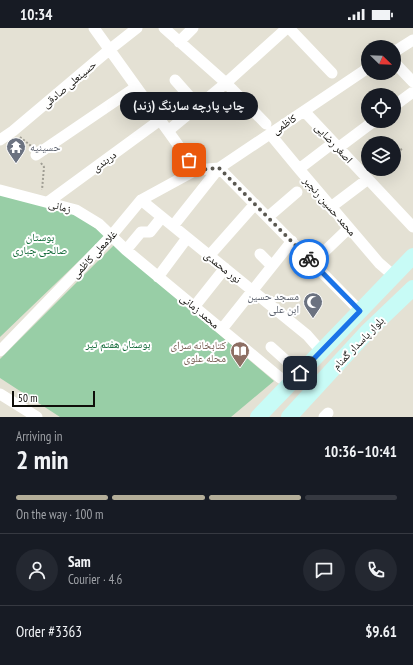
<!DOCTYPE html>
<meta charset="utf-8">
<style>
body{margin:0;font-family:"PT Sans Narrow","Noto Naskh Arabic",sans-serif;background:#242831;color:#f1f3f6;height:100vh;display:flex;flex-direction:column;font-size:15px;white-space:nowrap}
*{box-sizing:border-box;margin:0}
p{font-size:13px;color:#9ea1a6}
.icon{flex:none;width:22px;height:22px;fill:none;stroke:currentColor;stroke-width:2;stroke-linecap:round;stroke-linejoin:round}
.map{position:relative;height:389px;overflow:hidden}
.details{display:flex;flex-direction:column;background:#171b24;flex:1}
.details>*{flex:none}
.needle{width:26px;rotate:113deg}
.fabs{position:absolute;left:361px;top:12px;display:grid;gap:8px}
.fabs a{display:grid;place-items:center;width:40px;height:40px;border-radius:50%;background:#171b24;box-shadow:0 4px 16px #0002;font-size:20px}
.scale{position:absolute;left:12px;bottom:10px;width:83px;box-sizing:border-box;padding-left:4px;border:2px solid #0f0e0a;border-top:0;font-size:11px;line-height:14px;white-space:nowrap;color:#0f0e0a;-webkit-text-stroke:3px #fff;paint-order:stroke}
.pin{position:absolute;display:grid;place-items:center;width:34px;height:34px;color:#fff;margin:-17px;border-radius:8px;box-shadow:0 2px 6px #0006}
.courier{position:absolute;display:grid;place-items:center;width:40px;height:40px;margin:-20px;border:3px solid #1a73e8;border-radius:50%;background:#fff;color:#222;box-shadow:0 1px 5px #0007}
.bubble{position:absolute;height:28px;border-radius:14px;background:#171b24;box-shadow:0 4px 16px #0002;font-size:13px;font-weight:700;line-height:28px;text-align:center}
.headline em{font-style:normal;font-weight:700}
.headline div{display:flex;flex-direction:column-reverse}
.headline{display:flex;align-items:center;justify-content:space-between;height:68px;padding:0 16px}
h1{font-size:26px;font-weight:700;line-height:30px}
.bar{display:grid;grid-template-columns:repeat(4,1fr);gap:6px 4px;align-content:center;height:48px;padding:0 16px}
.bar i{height:5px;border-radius:3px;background:#363941}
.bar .selected{background:#b4ae99}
.bar p{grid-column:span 4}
.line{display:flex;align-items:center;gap:10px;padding:0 16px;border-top:1px solid #363941}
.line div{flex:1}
.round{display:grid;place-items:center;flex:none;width:42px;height:42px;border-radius:21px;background:#242831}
.status{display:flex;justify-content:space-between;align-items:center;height:28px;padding:0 20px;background:#171b24;direction:ltr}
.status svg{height:11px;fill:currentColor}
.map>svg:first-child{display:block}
</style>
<div class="status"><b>10:34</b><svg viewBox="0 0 49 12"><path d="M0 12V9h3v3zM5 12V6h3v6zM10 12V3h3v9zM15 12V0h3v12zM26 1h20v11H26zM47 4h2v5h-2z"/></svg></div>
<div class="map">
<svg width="413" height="389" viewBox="0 0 413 389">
<rect width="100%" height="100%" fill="#e4e1d4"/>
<path fill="#98cea6" d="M0,163L76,187L106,207L0,309Z
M114,217L274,353L231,389H60L0,350V331Z"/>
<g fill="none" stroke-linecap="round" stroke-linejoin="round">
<path stroke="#a09e94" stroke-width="2" stroke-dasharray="2 2" stroke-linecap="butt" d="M20,109L31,118
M394,127L403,120
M41,135L44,139L42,162"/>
<path stroke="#fff" stroke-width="11" d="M94,0L196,142
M164,0L226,55L266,96
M289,0L332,45
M179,14L193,0
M394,24L413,12
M394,34L413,54
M175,52L198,78
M394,78L413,64
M304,83L413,199
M168,103L226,55L287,0
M270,106L299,141L379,235L394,248
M0,112L13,103L109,22L137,0
M338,120L374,93
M36,127L136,59
M299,141L333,115
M0,162L76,182L99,196L126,222L279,349L290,356
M141,172L307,307L321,323
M48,174L160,92
M331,179L368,151
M268,189L297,164
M173,198L219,140L360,283
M126,222L141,204H150L162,189
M325,223L349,200
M260,226L272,238
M209,228L255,176
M158,249L187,210
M194,279L225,240
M222,301L292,213
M271,319L300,345
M0,323L112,207L141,172L196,142L219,140L368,40
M0,366L37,389
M324,389L328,385"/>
<path stroke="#c8fbf6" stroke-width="16" d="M258,389L413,228
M289,389L368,303L413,260"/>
</g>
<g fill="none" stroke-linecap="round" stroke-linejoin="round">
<path stroke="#5a5851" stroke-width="4" stroke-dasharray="0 7.2" d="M189,132L196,142L219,140L309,231"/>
<path stroke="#1a73e8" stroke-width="5" d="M300,345L360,283L309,231"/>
</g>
<defs>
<symbol id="temple-pin" viewBox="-11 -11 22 30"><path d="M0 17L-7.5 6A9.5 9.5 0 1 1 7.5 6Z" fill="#6b7280" stroke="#fff"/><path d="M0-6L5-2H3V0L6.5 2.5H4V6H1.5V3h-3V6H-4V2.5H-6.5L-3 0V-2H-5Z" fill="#fff"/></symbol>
<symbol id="mosque-pin" viewBox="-11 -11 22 30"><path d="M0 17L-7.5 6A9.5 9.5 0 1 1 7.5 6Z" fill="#6b7280" stroke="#fff"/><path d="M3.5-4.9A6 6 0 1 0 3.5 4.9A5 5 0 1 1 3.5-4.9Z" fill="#fff"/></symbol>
<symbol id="library-pin" viewBox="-11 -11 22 30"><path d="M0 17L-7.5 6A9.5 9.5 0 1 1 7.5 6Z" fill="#8d6e63" stroke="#fff"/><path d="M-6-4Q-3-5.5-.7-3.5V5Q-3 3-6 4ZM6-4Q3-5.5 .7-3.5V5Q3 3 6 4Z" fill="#fff"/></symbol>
</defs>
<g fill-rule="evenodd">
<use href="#temple-pin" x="5" y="108" width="22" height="30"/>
<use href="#mosque-pin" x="302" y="263" width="22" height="30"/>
<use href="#library-pin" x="229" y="312" width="22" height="30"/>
</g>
<g text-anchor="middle" stroke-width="4" stroke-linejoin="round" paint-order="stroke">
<g font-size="11" fill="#0f0e0a" stroke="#fff">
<text transform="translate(69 56) rotate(-40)" y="4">حسینعلی صادقی</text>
<text transform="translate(284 96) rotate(-34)" y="4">کاظمی</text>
<text transform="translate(334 115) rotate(47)" y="4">اصغر رضایی</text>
<text transform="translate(104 133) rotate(-36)" y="4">دربندی</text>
<text transform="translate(60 178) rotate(16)" y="4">زمانی</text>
<text transform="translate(330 178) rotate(49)" y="4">محمد حسین رنجبر</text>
<text transform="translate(94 226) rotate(-47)" y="4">غلامعلی کاظمی</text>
<text transform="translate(223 239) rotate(39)" y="4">نور محمدی</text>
<text transform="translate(200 283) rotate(40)" y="4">محمد زمانی</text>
<text transform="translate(358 315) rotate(-46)" y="4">بلوار پاسدار گمنام</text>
</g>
<g font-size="11" fill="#5b616d" stroke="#fff" text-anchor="start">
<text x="30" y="123">حسینیه</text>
<text x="299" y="272" text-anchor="end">مسجد حسین<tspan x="299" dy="13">ابن علی</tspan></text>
</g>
<g font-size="11" fill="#0b6633" stroke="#fff">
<text x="40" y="213">بوستان<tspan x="40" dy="13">صالحی جباری</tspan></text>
<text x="118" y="320">بوستان هفتم تیر</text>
</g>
<g font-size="11" fill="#785e54" stroke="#fff" text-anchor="end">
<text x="226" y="321">کتابخانه سرای<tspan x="226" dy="13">محله علوی</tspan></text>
</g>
</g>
</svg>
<div class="fabs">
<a><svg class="needle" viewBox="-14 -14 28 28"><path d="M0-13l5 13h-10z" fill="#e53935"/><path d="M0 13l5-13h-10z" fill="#9ea1a6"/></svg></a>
<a><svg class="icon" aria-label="locate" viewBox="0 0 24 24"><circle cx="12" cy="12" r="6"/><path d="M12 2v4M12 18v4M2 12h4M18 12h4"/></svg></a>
<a><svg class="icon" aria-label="layers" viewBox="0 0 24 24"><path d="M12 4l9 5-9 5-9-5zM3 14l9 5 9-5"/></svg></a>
</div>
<div class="scale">50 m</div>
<div class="pin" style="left:189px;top:132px;background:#ea580c"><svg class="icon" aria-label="bag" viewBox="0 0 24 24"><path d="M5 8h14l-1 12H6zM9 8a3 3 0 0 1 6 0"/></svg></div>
<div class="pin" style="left:300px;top:345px;background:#1f2937"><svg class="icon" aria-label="home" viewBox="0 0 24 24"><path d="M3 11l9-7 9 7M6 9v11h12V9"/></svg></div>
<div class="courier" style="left:309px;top:231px"><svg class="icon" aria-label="bike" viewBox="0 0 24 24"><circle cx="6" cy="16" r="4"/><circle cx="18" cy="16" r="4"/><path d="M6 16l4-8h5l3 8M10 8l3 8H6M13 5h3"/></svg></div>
<div class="bubble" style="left:120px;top:64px;width:138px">چاپ پارچه سارنگ (زند)</div>
</div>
<section class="details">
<div class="headline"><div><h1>2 min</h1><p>Arriving in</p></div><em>10:36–10:41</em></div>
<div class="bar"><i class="selected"></i><i class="selected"></i><i class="selected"></i><i></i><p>On the way · 100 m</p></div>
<div class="line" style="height:72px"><a class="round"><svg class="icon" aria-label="person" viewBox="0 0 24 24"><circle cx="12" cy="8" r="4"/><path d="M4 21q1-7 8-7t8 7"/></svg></a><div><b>Sam</b><p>Courier · 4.6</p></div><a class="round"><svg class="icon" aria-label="chat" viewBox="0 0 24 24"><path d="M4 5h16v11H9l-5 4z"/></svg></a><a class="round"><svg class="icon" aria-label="phone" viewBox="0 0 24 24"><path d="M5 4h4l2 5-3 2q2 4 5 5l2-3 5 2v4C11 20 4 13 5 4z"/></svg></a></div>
<div class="line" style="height:52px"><div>Order #3363</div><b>$9.61</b></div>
</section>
